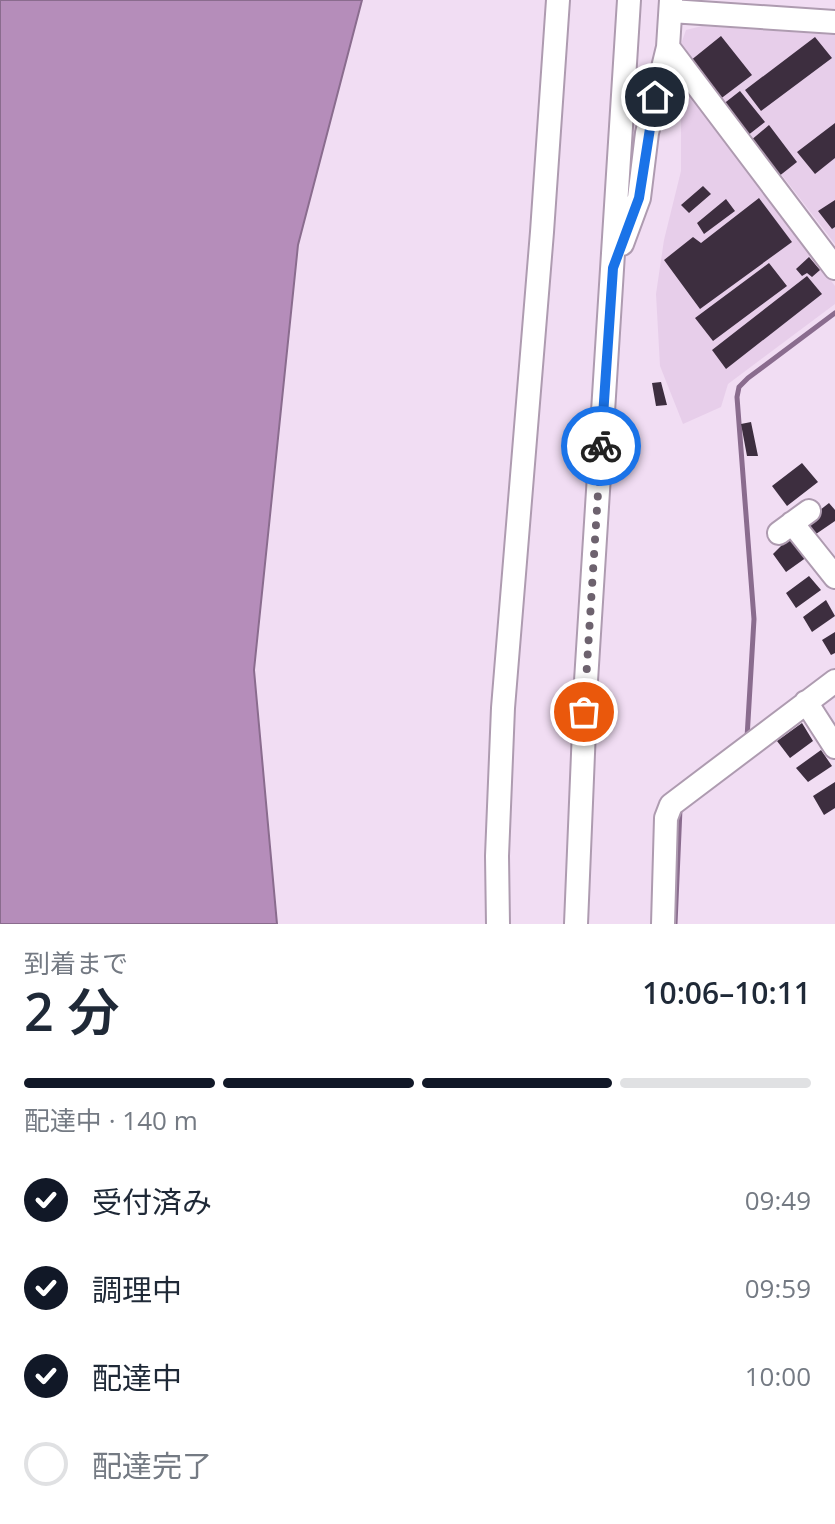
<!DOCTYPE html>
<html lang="ja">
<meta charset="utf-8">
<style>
body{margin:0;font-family:"Open Sans","Noto Sans JP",sans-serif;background:#f6f6f7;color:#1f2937;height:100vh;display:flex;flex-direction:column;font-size:30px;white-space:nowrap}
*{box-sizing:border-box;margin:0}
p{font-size:26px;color:#747a83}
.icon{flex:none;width:44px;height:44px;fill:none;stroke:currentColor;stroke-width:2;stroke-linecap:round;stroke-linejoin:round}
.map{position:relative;height:924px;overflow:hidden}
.panel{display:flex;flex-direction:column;background:#fff;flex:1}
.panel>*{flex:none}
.pin{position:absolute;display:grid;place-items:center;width:68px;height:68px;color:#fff;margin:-34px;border:4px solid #fff;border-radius:50%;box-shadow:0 2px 8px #0007}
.courier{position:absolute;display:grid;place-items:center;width:80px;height:80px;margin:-40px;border:6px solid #1a73e8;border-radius:50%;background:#fff;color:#222;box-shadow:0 2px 10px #0007}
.head em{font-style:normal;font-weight:600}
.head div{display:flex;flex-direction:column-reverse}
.head{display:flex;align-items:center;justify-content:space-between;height:136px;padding:0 24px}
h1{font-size:52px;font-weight:600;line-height:60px}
.bar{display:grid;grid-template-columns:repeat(4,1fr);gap:12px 8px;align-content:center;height:96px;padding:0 24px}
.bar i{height:10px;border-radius:6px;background:#e0e1e3}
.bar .current{background:#111827}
.bar p{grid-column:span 4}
ol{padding:0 24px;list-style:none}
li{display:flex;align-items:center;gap:24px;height:88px}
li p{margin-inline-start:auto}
li .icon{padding:8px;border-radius:50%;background:#111827;color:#fff;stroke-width:4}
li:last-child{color:#747a83}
li i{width:44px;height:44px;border:4px solid #e0e1e3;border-radius:50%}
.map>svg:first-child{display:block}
</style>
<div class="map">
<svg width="835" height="924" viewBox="0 0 835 924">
<rect width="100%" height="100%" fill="#f1ddf3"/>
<path fill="#e7ceea" d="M702,26L835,35V244L681,44L686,30Z
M681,85L835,286V304L728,384L721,407L683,424L660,366L656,294L664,240L681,171Z"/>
<path fill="#b58dba" stroke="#8a6c8e" stroke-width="2" d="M0,0H362L298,245L254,670L277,924H0Z"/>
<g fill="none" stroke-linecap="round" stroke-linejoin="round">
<path stroke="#8a6c8e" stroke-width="5" d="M747,738L754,619L737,397L739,387L748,378L835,313
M675,924L680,809"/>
</g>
<path fill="#3d2e3f" d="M721,36L752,75L719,100L690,61Z
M815,37L832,58L761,111L745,90Z
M740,91L765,122L747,136L722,105Z
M835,123V158L815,174L797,152Z
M769,125L797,162L778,177L750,141Z
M703,186L711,194L689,213L681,205Z
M759,198L792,242L700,309L664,260L693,237L701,243Z
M726,199L735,211L704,234L697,223Z
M835,200V227L832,229L818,211Z
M809,257L820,270L812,277L807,273L802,276L796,269Z
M769,263L787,286L713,341L695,318Z
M807,276L822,294L726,369L712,350Z
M661,382L667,405L656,406L652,383Z
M751,422L758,456H747L741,424Z
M802,463L818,482L787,506L772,486Z
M829,503L835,510V521L816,534L806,521Z
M790,537L807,557L786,572L773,554Z
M809,576L821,590L796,608L786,593Z
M826,600L835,616L812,632L803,617Z
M835,632V653L831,655L822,640Z
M802,723L813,741L790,758L777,741Z
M821,750L832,766L808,782L796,768Z
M835,782V808L824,815L813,796Z"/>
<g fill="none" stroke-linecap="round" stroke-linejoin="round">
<defs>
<path id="minor" d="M671,11L835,22
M668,47L835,268
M622,244L639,198L647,133L668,47L671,0
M792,523L835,577
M779,533L809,511
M806,702L835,747
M498,924L497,856L503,708L542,232L558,0
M576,924L586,681L629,0
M663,924L666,818L671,805L835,681"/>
</defs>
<use href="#minor" stroke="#ae9bb0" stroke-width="26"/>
<use href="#minor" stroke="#fff" stroke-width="22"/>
</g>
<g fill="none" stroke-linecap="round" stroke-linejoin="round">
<path stroke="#6d626e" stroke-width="8" stroke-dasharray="0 14.4" d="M584,712L601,446"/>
<path stroke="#1a73e8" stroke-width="10" d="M601,446L613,268L639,198L655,97"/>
</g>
</svg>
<div class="pin" style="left:584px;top:712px;background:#ea580c"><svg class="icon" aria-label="bag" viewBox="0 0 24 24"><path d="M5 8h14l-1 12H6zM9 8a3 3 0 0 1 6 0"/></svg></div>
<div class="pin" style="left:655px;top:97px;background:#1f2937"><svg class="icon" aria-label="home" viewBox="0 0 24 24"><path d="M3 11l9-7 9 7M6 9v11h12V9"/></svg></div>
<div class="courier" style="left:601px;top:446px"><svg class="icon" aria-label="bike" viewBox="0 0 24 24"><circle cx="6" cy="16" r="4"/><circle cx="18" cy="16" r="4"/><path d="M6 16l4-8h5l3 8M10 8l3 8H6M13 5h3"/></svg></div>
</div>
<section class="panel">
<div class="head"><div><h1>2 分</h1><p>到着まで</p></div><em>10:06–10:11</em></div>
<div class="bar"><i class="current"></i><i class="current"></i><i class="current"></i><i></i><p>配達中 · 140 m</p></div>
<ol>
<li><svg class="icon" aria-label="check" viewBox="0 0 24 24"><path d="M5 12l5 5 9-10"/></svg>受付済み<p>09:49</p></li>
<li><svg class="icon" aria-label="check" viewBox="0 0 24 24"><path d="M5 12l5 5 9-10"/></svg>調理中<p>09:59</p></li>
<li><svg class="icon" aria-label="check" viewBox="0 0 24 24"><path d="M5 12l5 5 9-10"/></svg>配達中<p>10:00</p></li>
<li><i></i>配達完了</li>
</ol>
</section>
